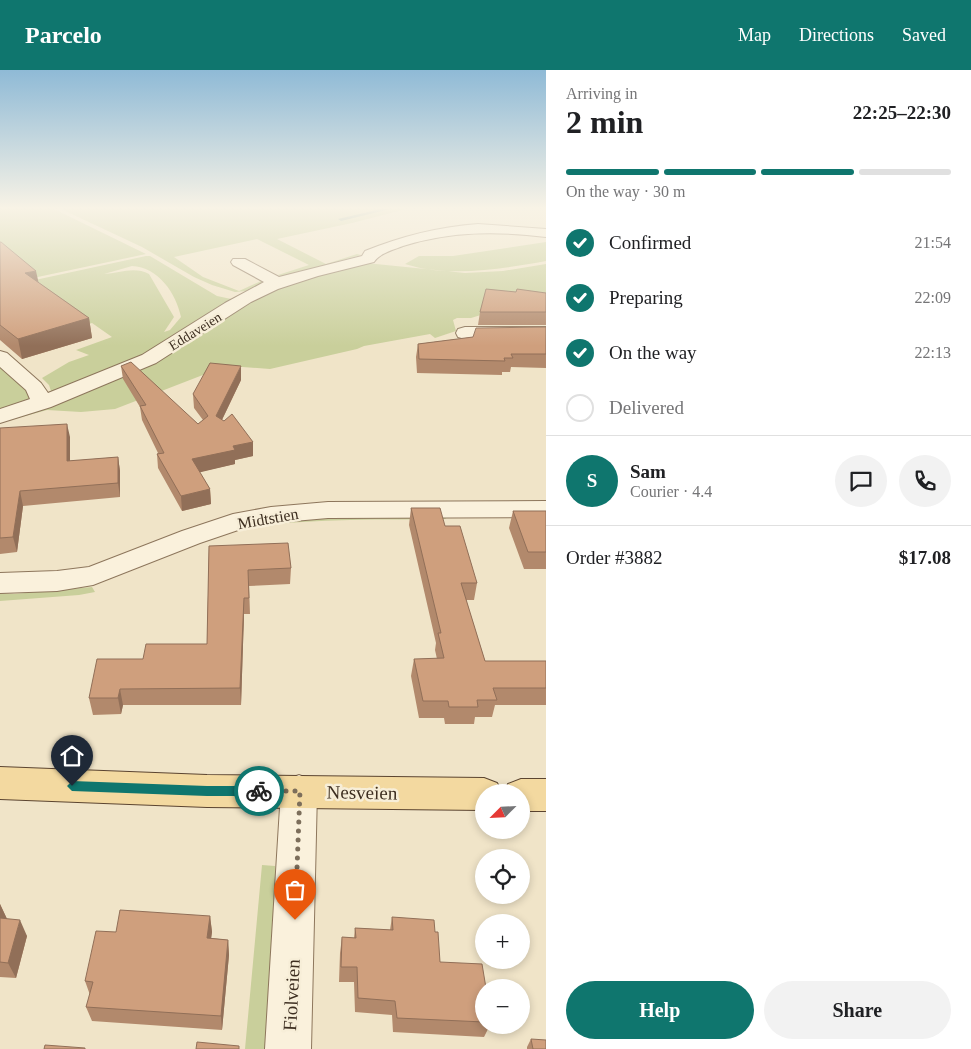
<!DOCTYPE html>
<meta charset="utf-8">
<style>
body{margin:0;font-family:Georgia,serif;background:#f2f2f2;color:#202124;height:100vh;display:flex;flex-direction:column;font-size:19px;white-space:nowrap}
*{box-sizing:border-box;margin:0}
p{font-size:16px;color:#757577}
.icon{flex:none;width:28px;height:28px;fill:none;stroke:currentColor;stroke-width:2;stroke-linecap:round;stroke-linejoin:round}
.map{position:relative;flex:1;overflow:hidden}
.drawer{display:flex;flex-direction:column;background:#fff;width:425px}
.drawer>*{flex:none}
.needle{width:32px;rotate:246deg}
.tools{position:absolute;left:475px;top:714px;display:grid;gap:10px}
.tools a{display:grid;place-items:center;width:55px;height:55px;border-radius:50%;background:#fff;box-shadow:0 2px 8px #0003;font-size:25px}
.pin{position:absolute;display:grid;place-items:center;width:42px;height:42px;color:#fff;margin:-51px -21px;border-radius:50% 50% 50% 0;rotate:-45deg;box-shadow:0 0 5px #0007}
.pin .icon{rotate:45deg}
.courier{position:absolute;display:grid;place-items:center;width:50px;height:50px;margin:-25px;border:4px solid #0f766e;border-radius:50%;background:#fff;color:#222;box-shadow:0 1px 6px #0007}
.headline em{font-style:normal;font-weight:600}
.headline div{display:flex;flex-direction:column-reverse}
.headline{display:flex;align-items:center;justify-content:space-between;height:85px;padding:0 20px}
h1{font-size:32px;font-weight:600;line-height:38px}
.bar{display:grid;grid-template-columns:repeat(4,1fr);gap:8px 5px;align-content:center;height:60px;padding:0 20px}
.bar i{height:6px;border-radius:4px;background:#e0e0e0}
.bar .selected{background:#0f766e}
.bar p{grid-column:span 4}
.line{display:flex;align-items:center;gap:12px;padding:0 20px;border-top:1px solid #e0e0e0}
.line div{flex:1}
.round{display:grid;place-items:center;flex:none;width:52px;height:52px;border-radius:26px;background:#f2f2f2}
ol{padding:0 20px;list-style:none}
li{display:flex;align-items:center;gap:15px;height:55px}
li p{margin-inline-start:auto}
li .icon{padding:5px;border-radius:50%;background:#0f766e;color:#fff;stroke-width:4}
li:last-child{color:#757577}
li i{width:28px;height:28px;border:2px solid #e0e0e0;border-radius:50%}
.button{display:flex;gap:10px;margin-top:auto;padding:10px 20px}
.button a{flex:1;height:58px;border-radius:30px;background:#0f766e;color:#fff;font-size:20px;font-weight:600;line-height:58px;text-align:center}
.button a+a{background:#f2f2f2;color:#202124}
header{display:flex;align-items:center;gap:30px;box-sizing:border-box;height:70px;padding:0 25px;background:#0f766e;color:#fff}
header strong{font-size:24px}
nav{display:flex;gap:28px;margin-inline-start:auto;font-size:18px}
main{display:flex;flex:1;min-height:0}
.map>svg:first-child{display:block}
</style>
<header>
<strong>Parcelo</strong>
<nav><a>Map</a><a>Directions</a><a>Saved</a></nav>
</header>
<main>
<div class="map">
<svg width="546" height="979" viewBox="0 0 546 979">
<rect width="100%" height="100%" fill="#f0e4c8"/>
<path fill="#c9cf9b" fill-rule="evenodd" d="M0,139H54L146,184L0,215Z
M61,139H406L352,153L277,169L326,194L357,184L361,185L283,207L278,205L309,195L257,169L174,187L203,207L239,221L261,211L262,215L246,221L235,222L212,215L194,207L142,177Z
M546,172V191C501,199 450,208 405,194L419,186H453Z
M146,186H150L217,226L236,230L159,280L52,324L48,322L51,321L49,315L42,308L69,292L89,285L76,280L112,267L92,253L79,257L35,210ZM132,196C158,197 176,223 181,247L170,260L164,262L174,247L149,204C135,196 119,203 104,204Z
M366,193L465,203L503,201L546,194V225L471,248H457L453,250L456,261L435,268L430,264L364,276L357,279L270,299L215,295L208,303L115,339L81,342L47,340L0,353V350L96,316L274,217Z
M0,298H3L31,324L28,330L0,342Z
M444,446L446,449C381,450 315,448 250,457L251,454L309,447Z
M92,517L95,522L79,525L0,531V523L14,524Z
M262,795L275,796L276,808L265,979H245Z"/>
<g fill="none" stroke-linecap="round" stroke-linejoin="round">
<path fill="#6f938a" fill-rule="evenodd" d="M381,139H390L341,151L338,149Z"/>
<defs>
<path id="minor" d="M478,154L546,159V167C497,161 451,161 403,176C393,180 380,183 374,192L318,206L278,219L251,232L156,293L51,337L0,353V339L30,329L26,320L0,297V281L7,283L41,313L48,323L142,285L225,233L264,212L233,195L231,192L233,189H245L279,207L362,186L365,181C402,166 438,157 478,154Z
M465,257H546V269H465L458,267L456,263L458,259Z
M546,431V447L328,448L271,453L247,457L200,473L93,515L57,521L0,523V503L57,501L89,497L182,461L233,444L271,437L328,432Z
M299,705L312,710L317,721L311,979H265L281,721L286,710Z"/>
<path id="major" d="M0,697L207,705L484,708L497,713L502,722H484V740L207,737L0,729Z
M521,709H546V741H521V722H504L508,714Z"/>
</defs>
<use href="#minor" stroke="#8d765c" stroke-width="2"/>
<use href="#major" stroke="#5b4430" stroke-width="2"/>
<use href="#minor" fill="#faf1dc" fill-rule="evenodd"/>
<use href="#major" fill="#f3d9a0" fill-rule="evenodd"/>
</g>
<path fill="#b2896c" d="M0,172L39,213L89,248L92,268L22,289L0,270Z
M516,222L546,223V255H478L480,242Z
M546,257V298L511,297L510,302H502V305L417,303L416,287L418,274L473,267Z
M121,296L198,354L203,350L194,338L193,324L241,310L222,350L253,372V386L235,390V394L199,402L210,419L211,434L182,441L158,398L157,384L158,383L142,350L140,337L123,309Z
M0,358L70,367V391L118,387L120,401V427L23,436L17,482L0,484Z
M411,438L445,456L477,513L474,530H466L485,591H546V635H495L492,647H475L474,654H445L444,648H419L411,606L414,589H437L435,580L436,573L409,455Z
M513,441H546V499H524L509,458Z
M209,476L291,498L290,514L249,516L250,544H244L241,635H123L121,644L93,645L89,628L143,589L207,574Z
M0,834L7,849L27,866L16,908L0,907Z
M210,846L212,862L211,868L228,870L229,885L222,960L92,951L86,937L90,925L85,911L116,862Z
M392,847L435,862L440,892L484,918V955H490L484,967L393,962L392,945L355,942L354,912H339L340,883L342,867L354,868L355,858L390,860Z
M531,969L546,979H527V977Z"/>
<path fill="#916f58" d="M36,201L40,219L25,203Z
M89,248L92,268L22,289L18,269Z
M241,296V310L217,360L216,346Z
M67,354L70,367V405L67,391Z
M253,372V386L235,390V394L193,404L192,389L233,376Z
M118,387L120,401V427L118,413Z
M210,419L211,434L182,441L181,426Z
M20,421L23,436L17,482L13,467Z
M244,528V544L241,635L240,618Z
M120,619L123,635L121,644L118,628Z
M0,834L7,849L0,858Z
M210,846L212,862L209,884L207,868Z
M20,850L27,866L16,908L8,893Z
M228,870L229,885L222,960L221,946Z"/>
<path fill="#cf9f7d" stroke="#916f58" d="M0,172H1L36,201L25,203L89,248L18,269L0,255Z
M486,219L516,222L517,219L546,223V242H480Z
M546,257V284H511L513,288H504L505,291L419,289L418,274L473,267L476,258Z
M131,292L198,354L208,346L193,324L210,293L241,296L216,346L224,351L232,344L253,372L233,376L235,380L192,389L210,419L181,426L157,384L164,383L140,336L146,335L121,296Z
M67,354V391L118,387V413L20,421L13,467L0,468V358Z
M411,438H440L445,456H460L477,513H461L485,591H546V618H493L497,630H477L478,637H449L448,631H423L414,589L444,588L438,563H441Z
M513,441H546V482H528Z
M288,473L291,498L248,500L249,528H244L240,618L120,619L118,628H89L97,589H143L146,574H207L209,476Z
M120,840L210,846L207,868L228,870L221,946L86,937L93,912L85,911L96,861L116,862Z
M392,847L434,850L435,862H438L440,892L482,894L486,918H484V952L397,948L395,931L358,928L357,897H341L342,867L356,868L355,858L393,860Z
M0,848L20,850L8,893L0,892Z
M531,969L546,970V979H533Z
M197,972L239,976V979H196Z
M45,975L85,978V979H44Z"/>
<linearGradient id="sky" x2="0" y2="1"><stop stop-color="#8fbad6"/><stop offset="0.5" stop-color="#f8f3e6"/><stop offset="1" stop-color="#f8f3e6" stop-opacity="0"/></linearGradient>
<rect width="546" height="276" fill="url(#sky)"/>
<path fill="#0f766e" d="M72,711L207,716H259L264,721L259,726H207L72,721L67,716Z"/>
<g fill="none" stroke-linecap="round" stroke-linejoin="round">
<path stroke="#7c6e5b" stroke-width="5" stroke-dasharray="0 9" d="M259,721H300L295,850"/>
</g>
<g text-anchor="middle" stroke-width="5" stroke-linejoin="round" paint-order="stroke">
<g font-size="14" fill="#3d2e20" stroke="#f7eed8">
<text transform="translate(195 261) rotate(-32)" y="5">Eddaveien</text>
</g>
<g font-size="16" fill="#3d2e20" stroke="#f7eed8">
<text transform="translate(268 448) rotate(-10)" y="6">Midtstien</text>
</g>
<g font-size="19" fill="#3d2e20" stroke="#f7eed8">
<text transform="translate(362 722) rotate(1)" y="7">Nesveien</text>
<text transform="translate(291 925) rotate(-87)" y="7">Fiolveien</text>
</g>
</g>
</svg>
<div class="tools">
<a><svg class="needle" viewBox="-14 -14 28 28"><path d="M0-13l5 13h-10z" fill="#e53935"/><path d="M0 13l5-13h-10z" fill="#757577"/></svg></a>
<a><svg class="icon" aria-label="locate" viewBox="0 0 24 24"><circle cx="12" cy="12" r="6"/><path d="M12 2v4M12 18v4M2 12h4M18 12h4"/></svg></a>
<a>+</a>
<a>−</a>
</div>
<div class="pin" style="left:295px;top:850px;background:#ea580c"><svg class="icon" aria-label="bag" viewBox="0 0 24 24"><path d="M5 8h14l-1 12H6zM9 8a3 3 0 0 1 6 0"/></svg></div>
<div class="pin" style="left:72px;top:716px;background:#1f2937"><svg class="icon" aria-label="home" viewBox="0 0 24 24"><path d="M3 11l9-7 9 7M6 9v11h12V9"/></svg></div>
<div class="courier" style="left:259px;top:721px"><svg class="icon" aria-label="bike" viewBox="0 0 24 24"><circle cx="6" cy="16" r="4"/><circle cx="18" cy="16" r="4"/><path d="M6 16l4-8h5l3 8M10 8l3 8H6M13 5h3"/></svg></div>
</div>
<section class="drawer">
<div class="headline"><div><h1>2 min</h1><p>Arriving in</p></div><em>22:25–22:30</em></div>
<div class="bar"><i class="selected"></i><i class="selected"></i><i class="selected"></i><i></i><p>On the way · 30 m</p></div>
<ol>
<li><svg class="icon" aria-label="check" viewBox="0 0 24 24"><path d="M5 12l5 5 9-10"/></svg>Confirmed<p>21:54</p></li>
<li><svg class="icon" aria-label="check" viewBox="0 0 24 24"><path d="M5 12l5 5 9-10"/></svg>Preparing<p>22:09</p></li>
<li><svg class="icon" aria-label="check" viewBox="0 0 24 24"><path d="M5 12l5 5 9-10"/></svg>On the way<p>22:13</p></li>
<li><i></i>Delivered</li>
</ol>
<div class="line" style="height:90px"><b class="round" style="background:#0f766e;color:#fff">S</b><div><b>Sam</b><p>Courier · 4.4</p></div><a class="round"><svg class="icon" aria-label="chat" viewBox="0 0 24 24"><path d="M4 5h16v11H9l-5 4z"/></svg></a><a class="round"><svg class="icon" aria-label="phone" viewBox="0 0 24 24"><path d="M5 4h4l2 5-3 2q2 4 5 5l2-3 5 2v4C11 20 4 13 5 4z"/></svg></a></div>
<div class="line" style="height:65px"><div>Order #3882</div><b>$17.08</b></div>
<div class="button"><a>Help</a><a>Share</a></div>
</section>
</main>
